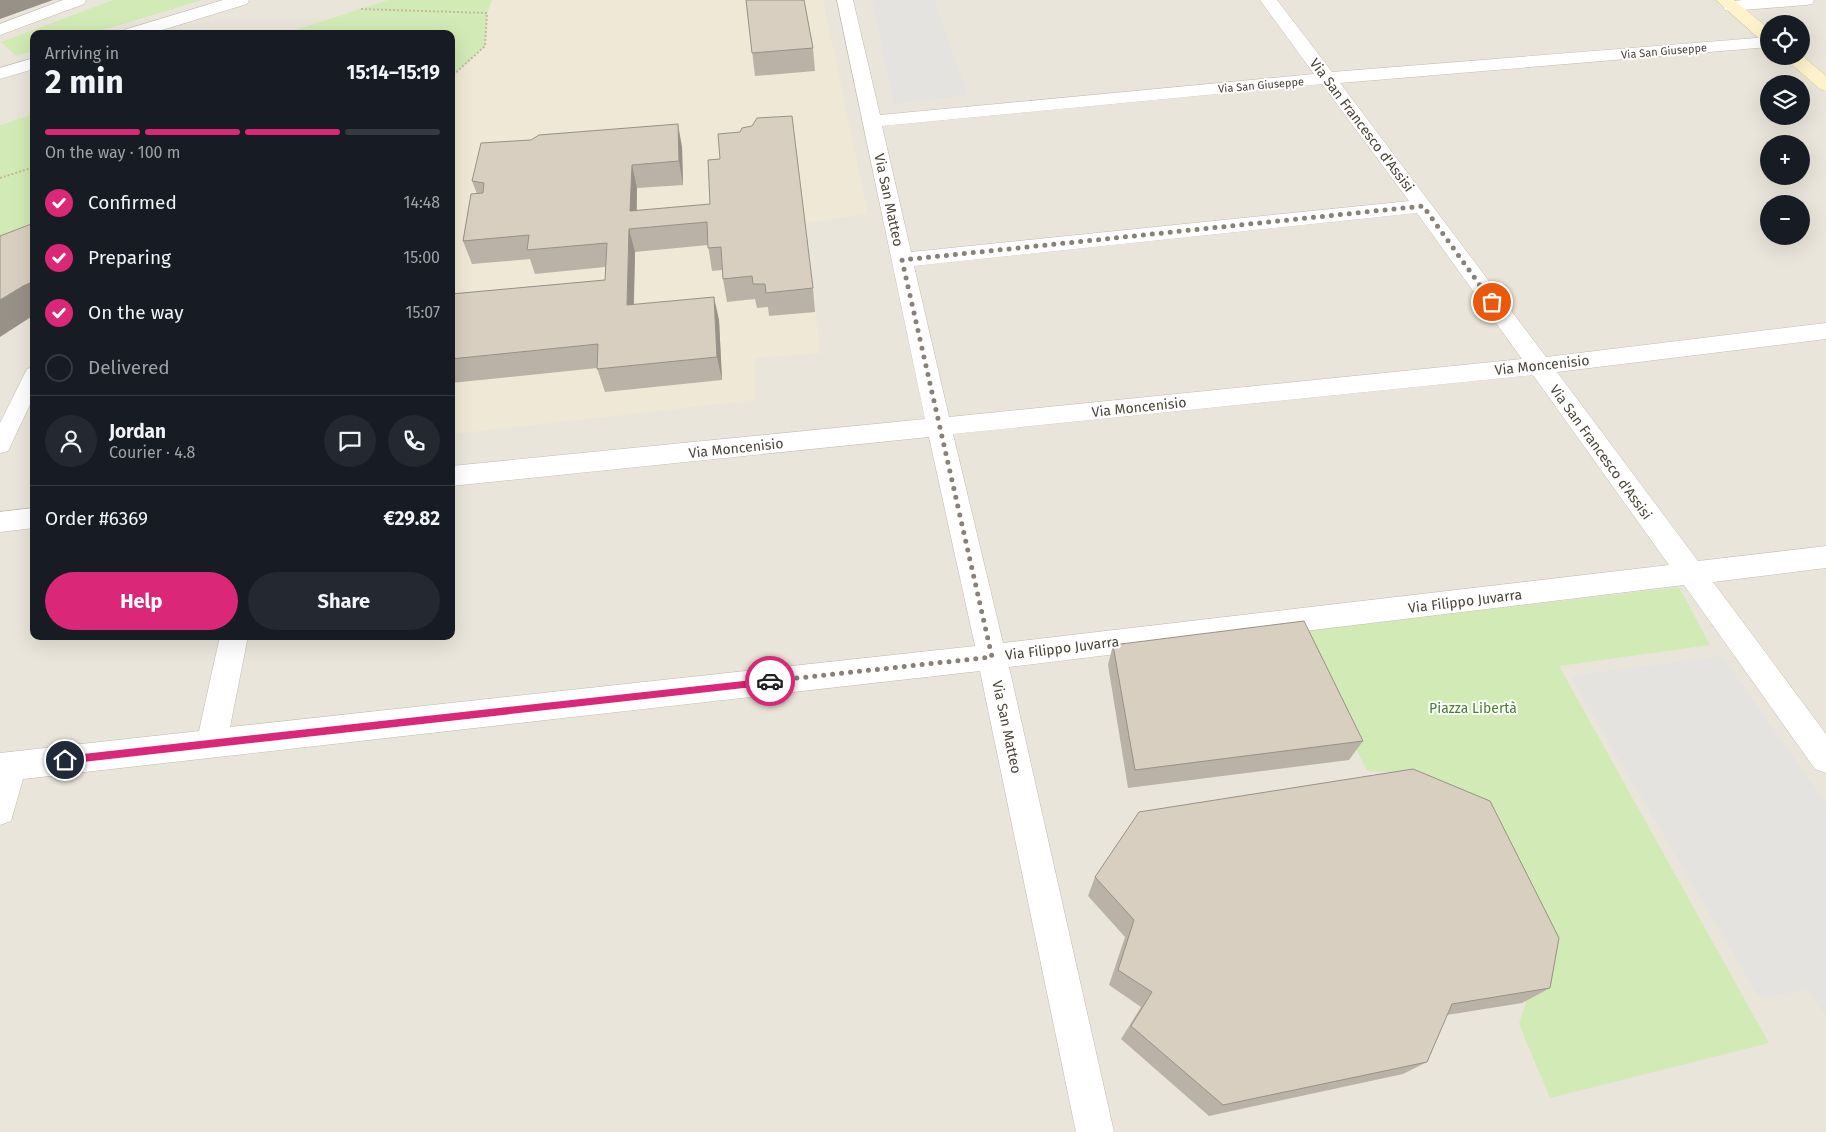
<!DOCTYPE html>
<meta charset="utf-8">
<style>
body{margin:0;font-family:"Fira Sans",sans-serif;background:#242831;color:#f1f3f6;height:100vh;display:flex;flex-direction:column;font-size:19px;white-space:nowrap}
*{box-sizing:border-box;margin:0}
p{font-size:16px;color:#9ea1a6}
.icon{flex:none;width:28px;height:28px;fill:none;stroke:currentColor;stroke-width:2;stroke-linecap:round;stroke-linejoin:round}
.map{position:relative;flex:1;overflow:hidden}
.side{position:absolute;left:30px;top:30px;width:425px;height:610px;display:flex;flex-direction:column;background:#171b24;border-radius:10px;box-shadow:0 5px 20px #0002}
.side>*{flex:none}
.controls{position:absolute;left:1760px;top:15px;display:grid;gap:10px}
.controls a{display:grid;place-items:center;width:50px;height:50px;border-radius:50%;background:#171b24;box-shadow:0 5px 20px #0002;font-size:25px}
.pin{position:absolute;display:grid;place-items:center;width:42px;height:42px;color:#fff;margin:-21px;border:2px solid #fff;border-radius:50%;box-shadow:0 1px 5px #0007}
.courier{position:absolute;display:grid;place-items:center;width:50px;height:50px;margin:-25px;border:4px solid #db2777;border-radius:50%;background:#fff;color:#222;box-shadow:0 1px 6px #0007}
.summary em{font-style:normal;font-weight:700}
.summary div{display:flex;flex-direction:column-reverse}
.summary{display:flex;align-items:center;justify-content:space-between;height:85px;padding:0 15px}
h1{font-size:32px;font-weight:700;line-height:38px}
.bar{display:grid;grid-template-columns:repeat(4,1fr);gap:8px 5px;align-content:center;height:60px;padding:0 15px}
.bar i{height:6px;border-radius:4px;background:#363941}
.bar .active{background:#db2777}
.bar p{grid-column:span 4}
.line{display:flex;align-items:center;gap:12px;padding:0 15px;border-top:1px solid #363941}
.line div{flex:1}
.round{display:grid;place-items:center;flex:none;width:52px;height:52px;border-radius:26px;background:#242831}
ol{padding:0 15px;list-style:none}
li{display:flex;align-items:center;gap:15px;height:55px}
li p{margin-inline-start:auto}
li .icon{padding:5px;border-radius:50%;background:#db2777;color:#fff;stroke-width:4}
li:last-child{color:#9ea1a6}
li i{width:28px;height:28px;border:2px solid #363941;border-radius:50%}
.primary-button{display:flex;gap:10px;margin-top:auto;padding:10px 15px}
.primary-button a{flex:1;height:58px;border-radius:30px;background:#db2777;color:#fff;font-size:20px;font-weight:700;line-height:58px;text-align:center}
.primary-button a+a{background:#242831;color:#f1f3f6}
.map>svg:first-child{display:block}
</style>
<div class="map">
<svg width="1826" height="1132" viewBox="0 0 1826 1132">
<rect width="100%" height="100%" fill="#f6f3ec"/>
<path fill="#eae5da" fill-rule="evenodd" d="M0,0H1826V1132H0ZM1769,24H1801V56H1769ZM34,34H451V636H34ZM1769,84H1801V116H1769ZM1769,144H1801V176H1769ZM1769,204H1801V236H1769Z"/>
<path fill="#efe8d6" d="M492,0H823L868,214L805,223L820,353L754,358L755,400L451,434V77L485,46L487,13Z"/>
<path fill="#d2eab5" d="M113,0H202L90,34H34V51L16,56L1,42Z
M388,0H492L487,13L485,46L451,77V34H283Z
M34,114V239L0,253V125Z
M1679,587L1710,645L1559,666L1769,1043L1550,1098L1519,1024L1543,951L1482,821L1391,772L1367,771L1299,632Z"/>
<path fill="#e5e3e0" d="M872,0H934L968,95L894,104Z
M1722,656L1826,803V1018L1808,990L1759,998L1570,676Z"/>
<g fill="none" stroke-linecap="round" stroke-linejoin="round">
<defs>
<path id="service" d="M34,367V396L8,451L0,453V423L27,369Z"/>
<path id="minor" d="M63,0H86L84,4L0,35V24Z
M223,0H249L247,4L149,34H121L124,30Z
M837,0H853L880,115L1314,74L1260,0H1277L1332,72L1769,37V47L1340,83L1546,357L1826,323V339L1557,372L1698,561L1826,546V568L1713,582L1826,734V773L1815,769L1684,585L1009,667L1114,1132H1076L980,671L23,779L11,821L0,825V753L199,731L220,636H248L230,727L975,646L929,437L451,486V466L925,419ZM1322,84L1409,201L911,252L882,126ZM1417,213L1522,359L949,417L914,266ZM1533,375L1669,565L1003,643L953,434Z
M1743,0H1814L1812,4L1806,5L1731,11L1725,10L1723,6L1725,2Z
M34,58V69L0,79V68Z
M34,508V528L0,532V512Z"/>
<path id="secondary" d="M1716,0H1734L1769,29V43L1763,42Z
M1801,55L1826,76V91L1820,89L1782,56Z"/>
</defs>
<use href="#service" stroke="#c2bbae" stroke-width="1"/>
<use href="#minor" stroke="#c2bbae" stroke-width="1"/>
<use href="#secondary" stroke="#d6c79b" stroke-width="1"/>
<path stroke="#c4b79f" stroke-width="2" stroke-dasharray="2 2" stroke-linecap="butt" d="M361,9L487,13L485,46L451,77
M0,178L31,168"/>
<use href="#service" fill="#fff" fill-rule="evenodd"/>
<use href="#minor" fill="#fff" fill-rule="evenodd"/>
<use href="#secondary" fill="#fff3cd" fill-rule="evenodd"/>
</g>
<path fill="#bab2a6" d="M746,0L813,48L815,71L755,76Z
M682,147L683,185L637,188V211L710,204L813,288L815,312L769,316L768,307L757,308L755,299L727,302L723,279L722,270L712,271L708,245L635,252L634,304L719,320L722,380L605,392L597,368L451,383V294L605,280V267L535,274L530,259L472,264L463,241L477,194L472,181Z
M1113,645L1363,741L1349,760L1128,788L1108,665Z
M1095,877L1550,988L1522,1003L1447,1015L1427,1062L1403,1074L1209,1116L1121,1039L1141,1007L1109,985L1125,937L1088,896Z"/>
<path fill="#979187" d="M0,0H53L0,19Z
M678,124L682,147L683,185L679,161Z
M632,165L637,188L636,228L630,211Z
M629,229L635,252L633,328L627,305Z
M34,281V315L0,337V300L23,286Z
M714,297L719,320L722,380L717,357Z"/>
<path fill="#d8cfc1" stroke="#979187" d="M746,0H804L813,48L752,53Z
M792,116L813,288L766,293L765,284H753L752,276L723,279L721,247L708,248L707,222L629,229L627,305L714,297L717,357L597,369L598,344L451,359V294L605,280L607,243L527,250L529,235L463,241L471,194L483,193L484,183L472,181L481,143L531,140L539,135L678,124L679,161L632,165L630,211L710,204L708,160L720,159L718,134L740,132L742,128L752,126L757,118Z
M34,223V281L23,286L0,300V236Z
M1304,621L1363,741L1135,770L1113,645Z
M1413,769L1490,801L1559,938L1550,988L1452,1004L1427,1062L1223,1105L1131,1026L1152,992L1118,970L1134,920L1095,877L1139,812Z"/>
<path fill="#db2777" d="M770,678L775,681L770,685L65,764L61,760L65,756Z"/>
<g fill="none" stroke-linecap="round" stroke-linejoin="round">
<path stroke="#878178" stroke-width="5" stroke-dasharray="0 9" d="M770,681L992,657L902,260L1423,206L1492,302"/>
</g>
<g text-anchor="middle" stroke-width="4" stroke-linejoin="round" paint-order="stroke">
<g font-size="11" fill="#4b4439" stroke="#fff">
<text transform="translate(1664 51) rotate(-5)" y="4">Via San Giuseppe</text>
<text transform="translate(1261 85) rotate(-5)" y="4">Via San Giuseppe</text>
</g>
<g font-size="14" fill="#4b4439" stroke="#fff">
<text transform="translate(1362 125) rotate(53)" y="5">Via San Francesco d'Assisi</text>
<text transform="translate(889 200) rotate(78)" y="5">Via San Matteo</text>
<text transform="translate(1542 365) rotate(-6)" y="5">Via Moncenisio</text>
<text transform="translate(1139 407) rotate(-6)" y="5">Via Moncenisio</text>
<text transform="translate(736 448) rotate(-6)" y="5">Via Moncenisio</text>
<text transform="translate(1601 452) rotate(54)" y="5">Via San Francesco d'Assisi</text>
<text transform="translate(1465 601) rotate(-7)" y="5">Via Filippo Juvarra</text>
<text transform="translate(1062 648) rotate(-7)" y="5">Via Filippo Juvarra</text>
<text transform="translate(1007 727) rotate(78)" y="5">Via San Matteo</text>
</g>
<g font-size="14" fill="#4a7f2a" stroke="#fff">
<text x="1473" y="713">Piazza Libertà</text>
</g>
</g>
</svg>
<div class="controls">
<a><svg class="icon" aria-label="locate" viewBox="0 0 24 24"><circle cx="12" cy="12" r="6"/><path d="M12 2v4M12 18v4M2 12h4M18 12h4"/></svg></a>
<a><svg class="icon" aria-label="layers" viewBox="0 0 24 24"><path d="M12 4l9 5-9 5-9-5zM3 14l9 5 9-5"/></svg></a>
<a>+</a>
<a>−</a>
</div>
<div class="pin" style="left:1492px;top:302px;background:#ea580c"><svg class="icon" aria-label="bag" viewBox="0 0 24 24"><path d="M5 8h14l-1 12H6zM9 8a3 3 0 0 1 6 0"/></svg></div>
<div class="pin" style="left:65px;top:760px;background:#1f2937"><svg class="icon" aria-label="home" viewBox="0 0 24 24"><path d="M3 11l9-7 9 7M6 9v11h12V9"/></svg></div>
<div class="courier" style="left:770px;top:681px"><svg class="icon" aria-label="car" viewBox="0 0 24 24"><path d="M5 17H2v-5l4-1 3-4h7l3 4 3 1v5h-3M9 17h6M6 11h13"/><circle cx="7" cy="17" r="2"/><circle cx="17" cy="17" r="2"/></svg></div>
<section class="side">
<div class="summary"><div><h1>2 min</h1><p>Arriving in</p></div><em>15:14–15:19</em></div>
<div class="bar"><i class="active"></i><i class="active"></i><i class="active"></i><i></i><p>On the way · 100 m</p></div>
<ol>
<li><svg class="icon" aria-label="check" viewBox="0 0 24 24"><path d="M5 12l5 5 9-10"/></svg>Confirmed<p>14:48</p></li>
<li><svg class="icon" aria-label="check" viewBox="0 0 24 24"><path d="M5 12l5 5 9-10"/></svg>Preparing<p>15:00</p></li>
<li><svg class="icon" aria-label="check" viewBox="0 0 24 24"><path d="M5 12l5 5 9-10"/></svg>On the way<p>15:07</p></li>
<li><i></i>Delivered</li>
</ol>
<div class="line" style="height:90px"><a class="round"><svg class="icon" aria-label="person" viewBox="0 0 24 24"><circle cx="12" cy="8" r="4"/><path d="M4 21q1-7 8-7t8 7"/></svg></a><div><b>Jordan</b><p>Courier · 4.8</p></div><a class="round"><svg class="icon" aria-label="chat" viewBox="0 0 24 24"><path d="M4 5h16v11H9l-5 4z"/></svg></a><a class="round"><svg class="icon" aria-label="phone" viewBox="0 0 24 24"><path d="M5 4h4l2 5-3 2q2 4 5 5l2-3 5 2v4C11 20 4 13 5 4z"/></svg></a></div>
<div class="line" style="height:65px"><div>Order #6369</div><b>€29.82</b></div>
<div class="primary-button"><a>Help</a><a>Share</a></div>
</section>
</div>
